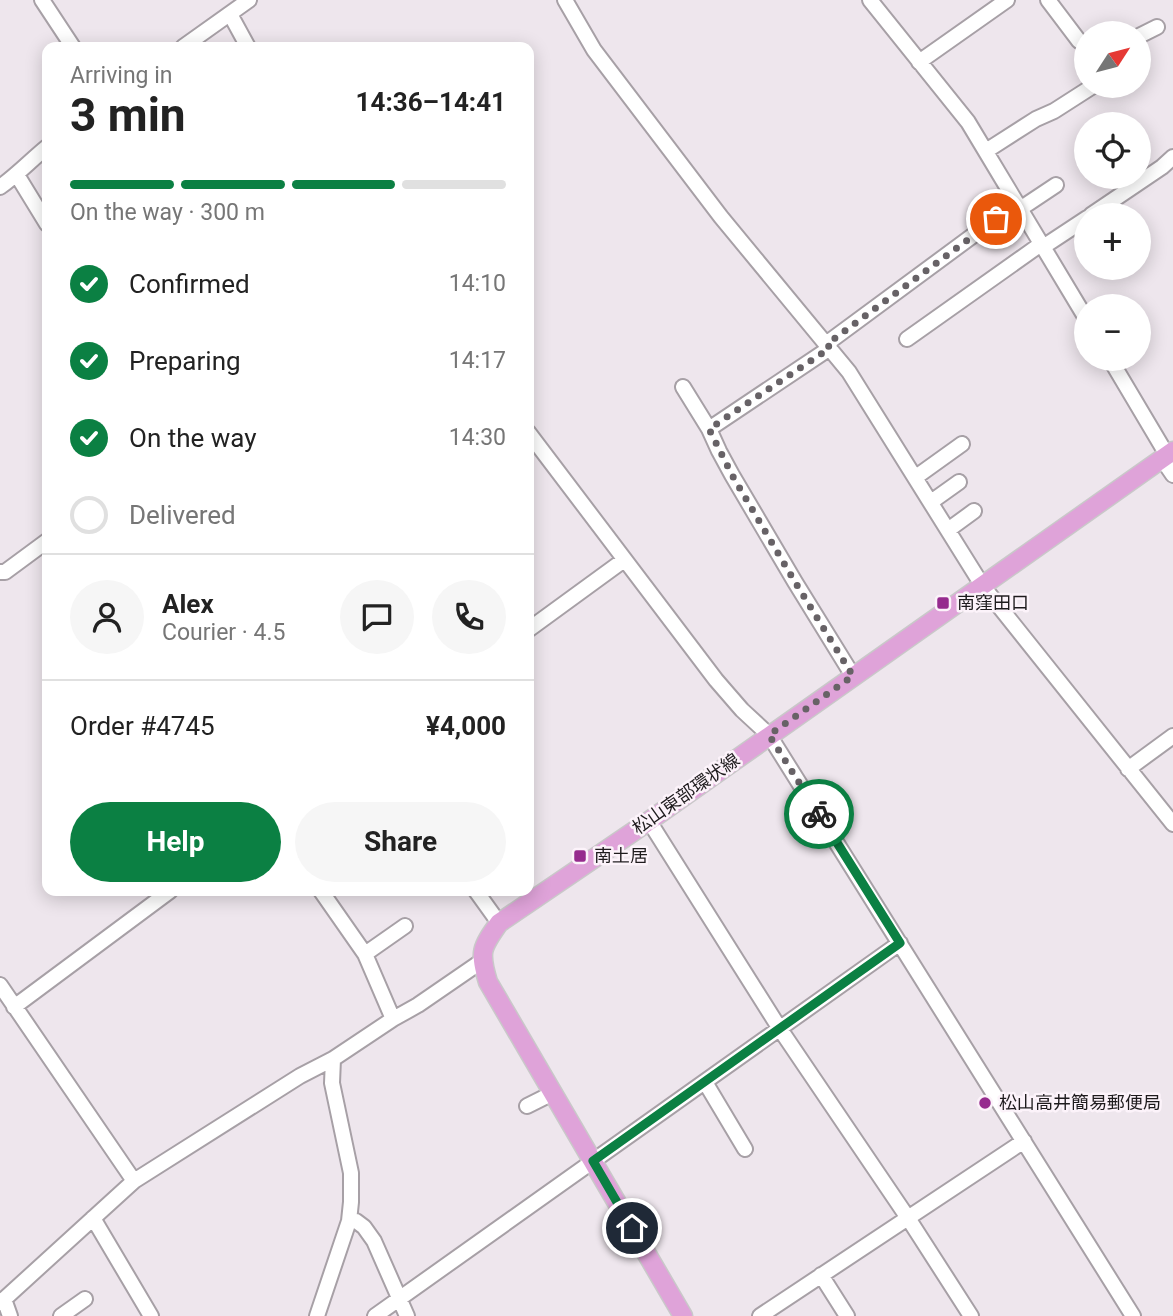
<!DOCTYPE html>
<meta charset="utf-8">
<style>
body{margin:0;font-family:Roboto,"Noto Sans JP",sans-serif;background:#f6f6f6;color:#222;height:100vh;display:flex;flex-direction:column;font-size:26px;white-space:nowrap}
*{box-sizing:border-box;margin:0}
p{font-size:23px;color:#767676}
.icon{flex:none;width:38px;height:38px;fill:none;stroke:currentColor;stroke-width:2;stroke-linecap:round;stroke-linejoin:round}
.map{position:relative;flex:1;overflow:hidden}
.sheet{position:absolute;left:42px;top:42px;width:492px;height:854px;display:flex;flex-direction:column;background:#fff;border-radius:14px;box-shadow:0 4px 18px #0003}
.sheet>*{flex:none}
.needle{width:46px;rotate:54deg}
.tools{position:absolute;left:1074px;top:21px;display:grid;gap:14px}
.tools a{display:grid;place-items:center;width:77px;height:77px;border-radius:50%;background:#fff;box-shadow:0 4px 18px #0003;font-size:35px}
.pin{position:absolute;display:grid;place-items:center;width:60px;height:60px;color:#fff;margin:-30px;border:4px solid #fff;border-radius:50%;box-shadow:0 2px 7px #0007}
.courier{position:absolute;display:grid;place-items:center;width:70px;height:70px;margin:-35px;border:5px solid #0b8043;border-radius:50%;background:#fff;color:#222;box-shadow:0 2px 9px #0007}
.overview em{font-style:normal;font-weight:700}
.overview div{display:flex;flex-direction:column-reverse}
.overview{display:flex;align-items:center;justify-content:space-between;height:119px;padding:0 28px}
h1{font-size:46px;font-weight:700;line-height:52px}
.bar{display:grid;grid-template-columns:repeat(4,1fr);gap:10px 7px;align-content:center;height:84px;padding:0 28px}
.bar i{height:9px;border-radius:5px;background:#e0e0e0}
.bar .current{background:#0b8043}
.bar p{grid-column:span 4}
.line{display:flex;align-items:center;gap:18px;padding:0 28px;border-top:2px solid #e0e0e0}
.line div{flex:1}
.round{display:grid;place-items:center;flex:none;width:74px;height:74px;border-radius:37px;background:#f6f6f6}
ol{padding:0 28px;list-style:none}
li{display:flex;align-items:center;gap:21px;height:77px}
li p{margin-inline-start:auto}
li .icon{padding:7px;border-radius:50%;background:#0b8043;color:#fff;stroke-width:4}
li:last-child{color:#767676}
li i{width:38px;height:38px;border:4px solid #e0e0e0;border-radius:50%}
.button{display:flex;gap:14px;margin-top:auto;padding:14px 28px}
.button a{flex:1;height:80px;border-radius:42px;background:#0b8043;color:#fff;font-size:28px;font-weight:700;line-height:80px;text-align:center}
.button a+a{background:#f6f6f6;color:#222}
.map>svg:first-child{display:block}
</style>
<div class="map">
<svg width="1173" height="1316" viewBox="0 0 1173 1316">
<rect width="100%" height="100%" fill="#eee6ed"/>
<g fill="none" stroke-linecap="round" stroke-linejoin="round">
<defs>
<path id="minor" d="M42,0L73,47
M565,0L594,50L721,217L849,372L982,585L1173,824
M870,0L968,122L1087,320
M1048,0L1079,41
M230,14L248,47
M1139,36L1157,27
M183,47L249,0
M919,62L1007,0
M986,151L1036,119L1054,111L1093,86
M17,175L47,224
M0,187C17,175 31,160 47,147
M1020,209L1056,185
M1091,215L1162,167L1173,157
M1043,247L1087,218
M907,339L1041,244
M826,344L1017,203
M1110,359L1167,455
M683,387L709,429L719,451L732,475L795,582L853,676
M709,429L830,348
M528,432L716,680L742,710L769,735L1133,1316
M1162,459L1173,475
M916,477L962,444
M931,502L959,482
M948,530L974,511
M0,572H5L47,541
M528,630L624,560
M1128,769L1173,736
M649,821L780,1029L908,1218L971,1316
M321,891L365,954L393,1019
M476,891L499,923
M365,954L405,926
M0,985L134,1181
M14,1007L170,891
M705,1082L745,1149
M527,1106L553,1093
M93,1218L151,1316
M349,1221H356L364,1227L374,1241L407,1316
M821,1275L847,1316
M4,1299L10,1316
M0,1303L134,1181L300,1076L333,1059L393,1019L418,1005L482,961
M61,1316L85,1299
M317,1316L349,1221L351,1202V1173L332,1083L333,1059
M375,1316L900,943
M760,1316L1024,1141"/>
<path id="major" d="M683,1316L488,982C479,952 481,948 499,923L649,821L1173,451"/>
</defs>
<use href="#minor" stroke="#a7a0a6" stroke-width="18"/>
<use href="#major" stroke="#c9c8c9" stroke-width="21"/>
<use href="#minor" stroke="#fff" stroke-width="14"/>
<use href="#major" stroke="#dfa3d9" stroke-width="18"/>
</g>
<g fill="none" stroke-linecap="round" stroke-linejoin="round">
<path stroke="#676266" stroke-width="7" stroke-dasharray="0 12.6" d="M819,814L769,735L853,676L795,582L732,475L709,429L830,348L827,344L996,219"/>
<path stroke="#0b8043" stroke-width="9" d="M632,1228L593,1161L900,943L819,814"/>
</g>
<g fill="#962b8e" stroke="#fcf3fa" stroke-width="2.5">
<rect x="936" y="596" width="14" height="14" rx="3.5"/>
<rect x="573" y="849" width="14" height="14" rx="3.5"/>
<circle cx="985" cy="1103" r="7"/>
</g>
<g text-anchor="middle" stroke-width="5" stroke-linejoin="round" paint-order="stroke">
<g font-size="18" fill="#1e1b1d" stroke="#fcf3fa" text-anchor="start">
<text x="957" y="609">南窪田口</text>
<text x="594" y="862">南土居</text>
<text x="999" y="1109">松山高井簡易郵便局</text>
</g>
<g font-size="18" fill="#1e1b1d" stroke="#fcf3fa">
<text transform="translate(686 794) rotate(-35)" y="6">松山東部環状線</text>
</g>
</g>
</svg>
<div class="tools">
<a><svg class="needle" viewBox="-14 -14 28 28"><path d="M0-13l5 13h-10z" fill="#e53935"/><path d="M0 13l5-13h-10z" fill="#767676"/></svg></a>
<a><svg class="icon" aria-label="locate" viewBox="0 0 24 24"><circle cx="12" cy="12" r="6"/><path d="M12 2v4M12 18v4M2 12h4M18 12h4"/></svg></a>
<a>+</a>
<a>−</a>
</div>
<div class="pin" style="left:996px;top:219px;background:#ea580c"><svg class="icon" aria-label="bag" viewBox="0 0 24 24"><path d="M5 8h14l-1 12H6zM9 8a3 3 0 0 1 6 0"/></svg></div>
<div class="pin" style="left:632px;top:1228px;background:#1f2937"><svg class="icon" aria-label="home" viewBox="0 0 24 24"><path d="M3 11l9-7 9 7M6 9v11h12V9"/></svg></div>
<div class="courier" style="left:819px;top:814px"><svg class="icon" aria-label="bike" viewBox="0 0 24 24"><circle cx="6" cy="16" r="4"/><circle cx="18" cy="16" r="4"/><path d="M6 16l4-8h5l3 8M10 8l3 8H6M13 5h3"/></svg></div>
<section class="sheet">
<div class="overview"><div><h1>3 min</h1><p>Arriving in</p></div><em>14:36–14:41</em></div>
<div class="bar"><i class="current"></i><i class="current"></i><i class="current"></i><i></i><p>On the way · 300 m</p></div>
<ol>
<li><svg class="icon" aria-label="check" viewBox="0 0 24 24"><path d="M5 12l5 5 9-10"/></svg>Confirmed<p>14:10</p></li>
<li><svg class="icon" aria-label="check" viewBox="0 0 24 24"><path d="M5 12l5 5 9-10"/></svg>Preparing<p>14:17</p></li>
<li><svg class="icon" aria-label="check" viewBox="0 0 24 24"><path d="M5 12l5 5 9-10"/></svg>On the way<p>14:30</p></li>
<li><i></i>Delivered</li>
</ol>
<div class="line" style="height:126px"><a class="round"><svg class="icon" aria-label="person" viewBox="0 0 24 24"><circle cx="12" cy="8" r="4"/><path d="M4 21q1-7 8-7t8 7"/></svg></a><div><b>Alex</b><p>Courier · 4.5</p></div><a class="round"><svg class="icon" aria-label="chat" viewBox="0 0 24 24"><path d="M4 5h16v11H9l-5 4z"/></svg></a><a class="round"><svg class="icon" aria-label="phone" viewBox="0 0 24 24"><path d="M5 4h4l2 5-3 2q2 4 5 5l2-3 5 2v4C11 20 4 13 5 4z"/></svg></a></div>
<div class="line" style="height:91px"><div>Order #4745</div><b>¥4,000</b></div>
<div class="button"><a>Help</a><a>Share</a></div>
</section>
</div>
